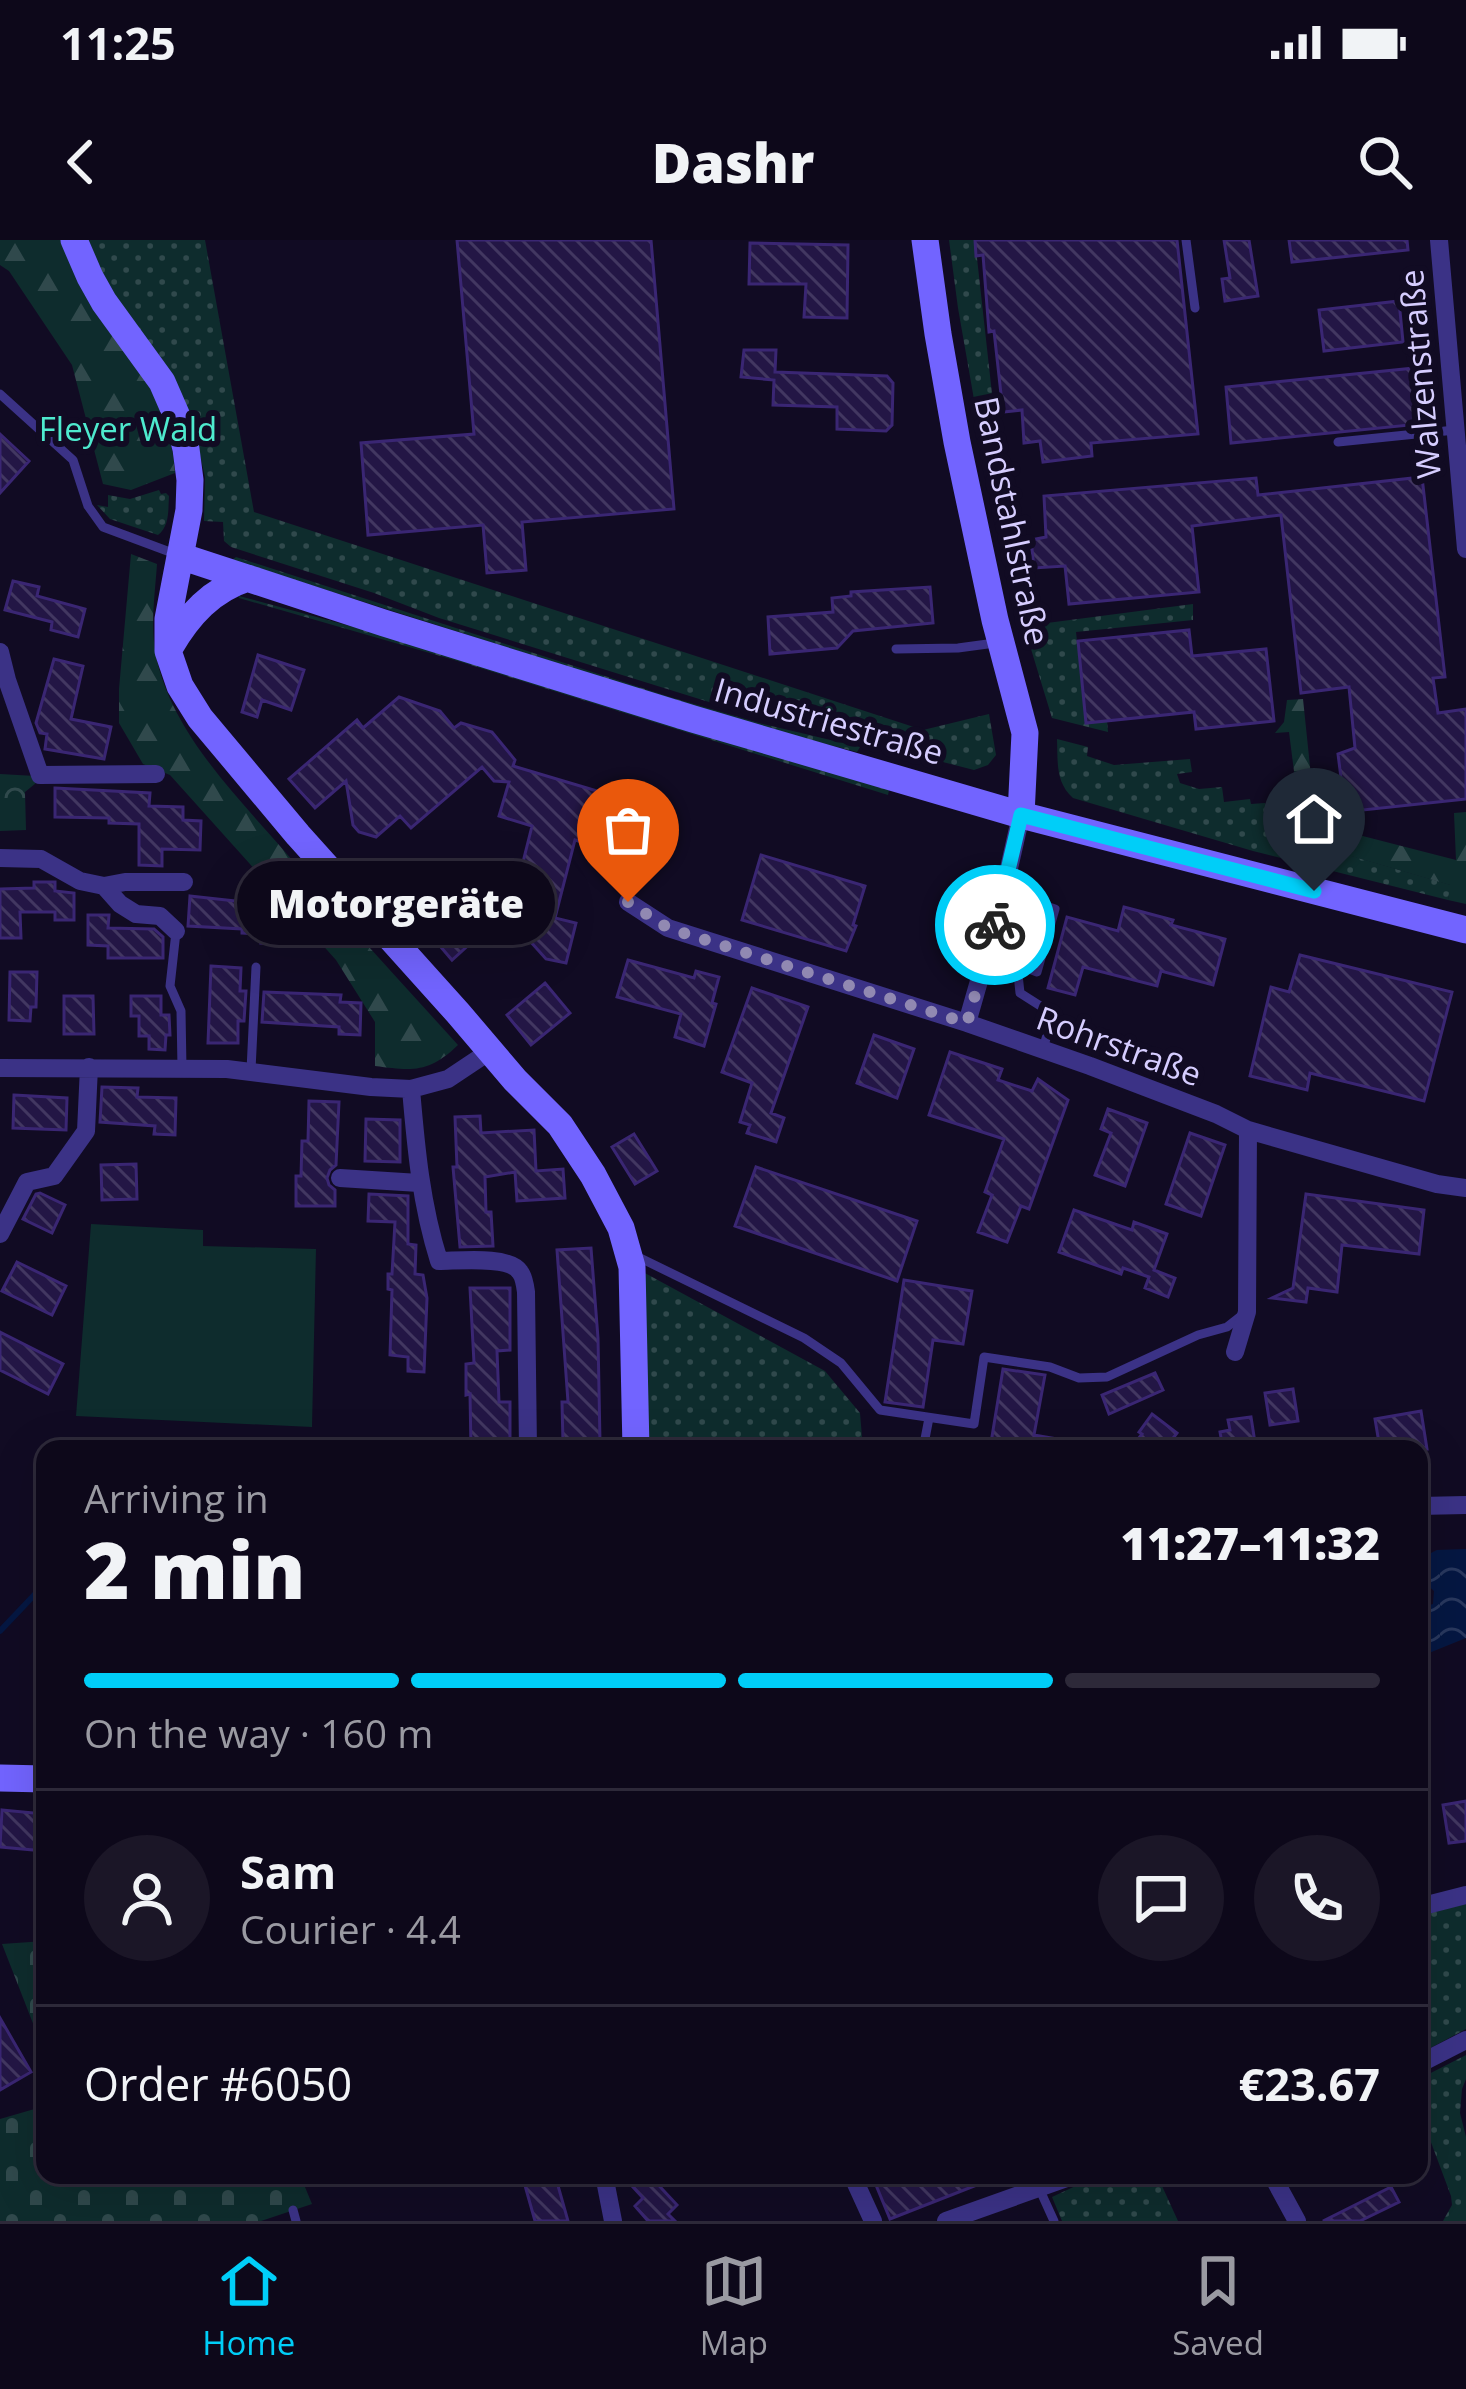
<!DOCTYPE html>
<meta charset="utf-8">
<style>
body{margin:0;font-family:"Open Sans",sans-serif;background:#1b1627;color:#f1f3f6;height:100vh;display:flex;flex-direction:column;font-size:45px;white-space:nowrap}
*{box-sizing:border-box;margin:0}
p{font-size:39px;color:#9a9aa2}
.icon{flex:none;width:66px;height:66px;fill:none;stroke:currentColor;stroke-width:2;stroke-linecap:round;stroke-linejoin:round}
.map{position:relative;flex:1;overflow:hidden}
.side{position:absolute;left:36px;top:1200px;width:1392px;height:744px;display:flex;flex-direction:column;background:#0d081a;border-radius:24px;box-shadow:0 12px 48px #0002,0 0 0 3px #2d2939}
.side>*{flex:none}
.pin{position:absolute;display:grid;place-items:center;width:102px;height:102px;color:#fff;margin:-123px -51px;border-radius:50% 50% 50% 0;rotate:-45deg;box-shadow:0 0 12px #0007}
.pin .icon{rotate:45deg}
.courier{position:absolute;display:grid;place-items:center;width:120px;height:120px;margin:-60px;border:9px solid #00cef8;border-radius:50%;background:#fff;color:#222;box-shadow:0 3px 15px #0007}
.bubble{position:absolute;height:84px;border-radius:42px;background:#0d081a;box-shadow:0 12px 48px #0002,0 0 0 3px #2d2939;font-size:39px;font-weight:800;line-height:84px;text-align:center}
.summary em{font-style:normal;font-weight:800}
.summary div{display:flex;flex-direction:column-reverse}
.summary{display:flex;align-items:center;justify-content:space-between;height:204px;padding:0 48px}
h1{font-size:78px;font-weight:800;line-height:90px}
.bar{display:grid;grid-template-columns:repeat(4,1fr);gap:18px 12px;align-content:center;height:144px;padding:0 48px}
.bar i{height:15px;border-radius:9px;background:#2d2939}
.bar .active{background:#00cef8}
.bar p{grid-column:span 4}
.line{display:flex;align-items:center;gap:30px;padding:0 48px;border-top:3px solid #2d2939}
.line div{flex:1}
.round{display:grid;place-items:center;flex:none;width:126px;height:126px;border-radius:63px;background:#1b1627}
.status{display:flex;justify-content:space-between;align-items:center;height:84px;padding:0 60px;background:#0d081a;direction:ltr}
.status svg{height:33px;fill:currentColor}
header{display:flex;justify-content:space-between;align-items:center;height:156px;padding:0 48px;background:#0d081a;font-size:54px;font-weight:800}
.tab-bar{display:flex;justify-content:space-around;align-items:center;height:168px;border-top:3px solid #2d2939;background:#0d081a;font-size:33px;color:#9a9aa2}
.tab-bar a{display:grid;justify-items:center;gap:6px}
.tab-bar .active{color:#00cef8}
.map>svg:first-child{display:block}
</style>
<div class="status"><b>11:25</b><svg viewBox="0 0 49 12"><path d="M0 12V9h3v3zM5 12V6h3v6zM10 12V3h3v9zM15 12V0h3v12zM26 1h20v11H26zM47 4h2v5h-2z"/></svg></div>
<header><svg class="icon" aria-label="back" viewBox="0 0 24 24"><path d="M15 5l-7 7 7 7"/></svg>Dashr<svg class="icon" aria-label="search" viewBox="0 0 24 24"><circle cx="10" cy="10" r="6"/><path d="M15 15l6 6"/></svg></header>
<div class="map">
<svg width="1466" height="1981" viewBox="0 0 1466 1981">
<defs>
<pattern id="grass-dots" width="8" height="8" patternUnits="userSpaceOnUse" patternTransform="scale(3)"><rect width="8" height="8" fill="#0e2c2d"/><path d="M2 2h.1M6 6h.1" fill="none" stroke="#30494c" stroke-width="1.8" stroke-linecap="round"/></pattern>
<pattern id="forest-firs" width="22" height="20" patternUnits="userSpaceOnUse" patternTransform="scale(3)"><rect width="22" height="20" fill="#0e2c2d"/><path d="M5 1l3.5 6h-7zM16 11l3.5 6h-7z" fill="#30494c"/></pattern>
<pattern id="cemetery-stones" width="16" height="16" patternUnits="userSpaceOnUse" patternTransform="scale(3)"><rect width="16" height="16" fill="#0e2c2d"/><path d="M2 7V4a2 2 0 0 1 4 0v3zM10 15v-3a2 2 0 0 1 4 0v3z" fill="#30494c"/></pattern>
<pattern id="park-crowns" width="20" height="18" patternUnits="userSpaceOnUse" patternTransform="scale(3)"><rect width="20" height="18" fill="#0e2c2d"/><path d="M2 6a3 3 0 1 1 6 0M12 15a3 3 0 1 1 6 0" fill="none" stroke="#30494c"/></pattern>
<pattern id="water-waves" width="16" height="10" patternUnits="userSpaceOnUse" patternTransform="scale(3)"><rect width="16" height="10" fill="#051742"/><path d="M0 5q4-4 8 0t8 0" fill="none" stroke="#29385e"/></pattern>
<pattern id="building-back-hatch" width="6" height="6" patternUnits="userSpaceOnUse" patternTransform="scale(3)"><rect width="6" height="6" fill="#231645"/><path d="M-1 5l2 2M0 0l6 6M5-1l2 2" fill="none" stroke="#423761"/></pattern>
</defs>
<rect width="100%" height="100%" fill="#110b23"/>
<path fill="url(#grass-dots)" d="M82,0H205L254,272L923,490L989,474L996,515L988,525L974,530L709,462L439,378L374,353L231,307L224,301L223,282L204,281L205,237L193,184L112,58Z
M949,0H975L1000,226L986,228L958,68Z
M159,250L161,254L166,253L169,256C168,269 170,286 158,295L110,279L97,265L108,267V255L130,259Z
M236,317L670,457L759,483L860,507L857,512L745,483L232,320Z
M239,356L372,392L889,550L888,555L461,422L239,358Z
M1193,364V380L1076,392L1086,482L1107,480L1108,492L1052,478L1024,386Z
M1057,499L1088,507L1087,516L1114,525L1190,519L1192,532L1177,534L1180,543L1199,549L1222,547L1224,562L1250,559L1251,564L1265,563L1267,578L1298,575L1304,602L1451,645L1448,660L1253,611L1073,558C1055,542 1058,521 1057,499Z
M643,1032L825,1131L860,1173L863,1209H645Z
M1466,1663V1789L1419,1814V1676Z
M1466,1815V1839L1462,1849L1460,1873L1466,1897V1981H1443L1452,1965L1451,1956L1419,1870V1839Z
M1099,1935H1157L1178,1981H1062L1052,1957Z"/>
<path fill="url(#forest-firs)" d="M0,0H67C105,66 172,157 175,233L131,250L103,244L72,125L9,31L0,25Z
M131,314L157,324C155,353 150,387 156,416C172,493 236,555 286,613C342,678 400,741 458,805C429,833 413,831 375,826V782L336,720L170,535L143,524L119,483V449Z
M1303,459L1316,584L1456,620L1454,573L1466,572V664L1448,660L1450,645L1303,602L1289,492L1275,493L1284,482L1287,460Z"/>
<path fill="url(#cemetery-stones)" d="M45,1701V1814L2,1704Z
M45,1866V1935H300L312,1964L261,1981H0V1879Z"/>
<path fill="url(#park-crowns)" d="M0,534L35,536L36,543L25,552L26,590L0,591Z"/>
<path fill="#0e2c2d" d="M91,984L203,990V1006L316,1009L312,1187L76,1176Z"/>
<path fill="url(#water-waves)" d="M1466,1309V1398L1419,1417V1369L1433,1364L1434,1351C1422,1341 1420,1330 1427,1315L1437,1310Z"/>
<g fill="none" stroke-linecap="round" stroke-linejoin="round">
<path stroke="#051742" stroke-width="6" d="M0,1391L39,1350L45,1349"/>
</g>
<path fill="url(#building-back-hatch)" stroke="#3a2673" stroke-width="3" d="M457,0H651L674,269L522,282L526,330L487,333L483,285L368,295L361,203L474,194Z
M975,0H1177L1198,194L1091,203L1092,216L1043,222L1040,201L1024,203L1022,170L1003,172L994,91L989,92L983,15L976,16Z
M1224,0H1249L1258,56L1225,61L1222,39L1230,38Z
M1289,0H1407L1408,10L1292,22Z
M750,3L848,5L847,78L804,77L806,44H749Z
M1399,61L1403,102L1324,111L1319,70Z
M744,110H776L775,132L887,136L893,143L892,185L886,191L837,189V167L773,165L774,140L741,137Z
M1415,128L1420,184L1231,203L1226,147Z
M0,194L29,221L0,253Z
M1422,237L1445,437L1433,438L1438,473L1466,469V559L1363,570L1343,554L1338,514L1355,508L1349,447L1301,453L1281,275L1192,286L1199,352L1069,364L1065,326L1034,328L1031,300L1046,297L1044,256L1256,238L1258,255Z
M13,341L39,347L37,356L85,369L78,397L51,390L52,382L5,370Z
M930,347L933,383L853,391L837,408L770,414L768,377L833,372L832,358L851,356V352Z
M1189,390L1192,416L1266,409L1274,481L1196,489L1194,472L1086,483L1078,401Z
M258,415L304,430L291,470L262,460L257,477L242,472Z
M54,419L83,426L71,479L111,487L104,519L45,509L47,494L40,493L36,483Z
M399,457L440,471L454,488L461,483L492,492L515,520L513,526L614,556L598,607L575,600L555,678L576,683L566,723L546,719L530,701L536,677L511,670L532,586L499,576L509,542L494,541L482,527L411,588L400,576L376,597L359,592L353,585L346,541L315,568L289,539L357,480L363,488Z
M55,548L150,553L149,566L183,567V580L201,581L200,610L162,609V626L139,625V584L109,583V578L55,577Z
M761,615L865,646L853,685L856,686L846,711L742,680Z
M34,642H55V651L74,653V680H55V672H20L21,698H0V649L34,648Z
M190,656L264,664L263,672L284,674L282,704L261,703L262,694L242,693V689L188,686Z
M1124,667L1173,680L1171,685L1225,699L1213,745L1161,731L1157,746L1083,727L1075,755L1048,748L1067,677L1118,691Z
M442,668L472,702L452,720L422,685Z
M88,675H109L108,688L154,689L163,697V718H108V706L88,705Z
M1300,715L1452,752L1424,861L1310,833L1307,850L1250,836L1271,747L1289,752Z
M628,720L694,738L696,731L719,737L712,763L716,764L704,806L675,797L681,774L617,757Z
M211,726L241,728L240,751H246L244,781H238V803H208Z
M10,732H37L36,767H31L30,781L9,780Z
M545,743L570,773L531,805L507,775Z
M752,748L808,767L771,873L784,878L776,902L747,893L750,885L740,882L752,843L722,832Z
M264,752L341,755L340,762L361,763L360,795L339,794V787L262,782Z
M64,756H93L94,794H64Z
M131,756H161V775H169L170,795H166L165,810L149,809V796H139V776H131Z
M874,795L914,809L897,858L857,843Z
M950,812L1002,829L998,840L1032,851L1038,839L1068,860L1029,969L1021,966L1007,1002L978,992L992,955L985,952L1004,899L929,875Z
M102,847L138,848L137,857L176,858L175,895L154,894L155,886L100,882Z
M14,855L67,858L66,890L13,888Z
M309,861L339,862L336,925L330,930L327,938L329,945L335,950V966H296V936H301L302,901H308Z
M1108,869L1147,883L1125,946L1095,935L1111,893L1101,889Z
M480,876L481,893L534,890L536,931L563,929L565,958L517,961L515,932L485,937L486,972H491L493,1006L460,1007L453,927H457L455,877Z
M366,879L400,880V922L365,921Z
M1190,893L1225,905L1201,976L1166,964Z
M634,894L657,931L635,944L612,907Z
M136,924L137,959L102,960L101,925Z
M756,927L917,981L897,1041L735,986Z
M40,953L65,965L52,993L23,979L36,954Z
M369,954L408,956V1004L416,1005L415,1034L423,1035L427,1058L424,1132L408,1131V1117L390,1115L392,1050L388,1049V1034H392L395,982L368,981Z
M1306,954L1424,970L1419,1014L1342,1005L1337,1052L1308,1048L1306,1062L1272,1058L1293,1048Z
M1074,970L1132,990L1134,982L1167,994L1154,1030L1175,1038L1168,1057L1145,1048L1149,1037L1123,1028L1121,1034L1059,1012Z
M591,1008L598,1098L600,1202L563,1203L562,1162H568L557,1010Z
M17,1022L66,1046L52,1075L2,1051Z
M904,1040L972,1051L963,1104L933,1100L923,1167L885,1162Z
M470,1048H510V1110L497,1111L499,1162H510V1209H471L470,1154L466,1155V1124L474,1123Z
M0,1092L63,1124L48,1154L0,1130Z
M1003,1129L1045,1135L1034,1195L1069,1201L1068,1209H990Z
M1155,1133L1163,1150L1109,1174L1102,1155Z
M1293,1149L1298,1181L1270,1185L1265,1153Z
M1421,1171L1427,1209H1380L1375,1179Z
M1152,1174L1177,1193L1165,1209H1143L1135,1203L1142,1194L1139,1192Z
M1251,1177L1256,1209H1223L1220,1192L1230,1190L1228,1180Z
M1466,1561V1601L1449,1603L1443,1565Z
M2,1570L45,1574V1611L0,1607Z
M0,1778L31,1832L0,1850Z
M522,1935H555L568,1981H535Z
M622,1935H649L677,1965L668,1974L675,1981H648L635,1966L643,1958Z
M903,1935H1000V1936L890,1979L876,1945Z
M1391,1947L1399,1962L1360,1981H1323Z"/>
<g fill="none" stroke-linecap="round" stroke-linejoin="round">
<path stroke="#3b3286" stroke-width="9" d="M1186,0L1195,68
M0,154L73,220L88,266L103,287L178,315
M1338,202L1455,190
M896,409L958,408L995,403
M1004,652L1037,663L1017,725L1020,753L1053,774L1043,809
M176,692L170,746L181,771L182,828
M988,713L1037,732L1055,669L1037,663
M251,830L256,727
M634,1015L804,1098L841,1123L880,1170L974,1184L984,1117L1050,1127L1079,1138L1107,1137L1198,1095L1227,1087L1241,1076
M923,1209L929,1178
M1039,1948L1054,1981
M293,1970L296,1981"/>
<path stroke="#3b3286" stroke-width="18" d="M1439,0L1466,309
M0,412L7,440L40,535L156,534
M0,618L41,619L80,641L104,646L120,664L136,674L160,676L176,691
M104,646L125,642H184
M628,662L668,688L967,783L1001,664L1021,575
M967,783L1090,826L1216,874L1248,890L1437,944L1466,948
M0,828L227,829L371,847L411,849L448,839L490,811
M411,849C416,908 421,964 439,1021C458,1021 509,1015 520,1032C524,1037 525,1045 526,1052L528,1209
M340,938L419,943
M0,994L27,942L54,936L86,891L89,827
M1235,1112L1247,1072L1248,890
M1419,1266L1466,1265
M1419,1667L1466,1655
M1419,1824L1466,1800
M604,1935L613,1981
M852,1935L873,1981
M1272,1935L1297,1981
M946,1981L1075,1935"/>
<path stroke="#7264ff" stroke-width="27" d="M74,0L90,37L104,62L162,142L179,181L186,209L190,240L189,270L168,379V411L180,446L200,478L298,595L458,773L515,840L560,885L593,935L621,988L632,1027L636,1209
M925,0L938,94L957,202L995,380L1025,493L1021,575
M180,316L384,383L693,479L1021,575L1466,690
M170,407C189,375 211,350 248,338
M0,1538L45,1539"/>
</g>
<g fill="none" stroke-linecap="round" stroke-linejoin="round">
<path stroke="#9189b2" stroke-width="12" stroke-dasharray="0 21.6" d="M628,662L668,688L967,783L995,685"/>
<path stroke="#00cef8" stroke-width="15" d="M995,685L1021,575L1314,651"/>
</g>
<g text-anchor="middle" stroke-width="12" stroke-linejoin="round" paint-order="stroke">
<g font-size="33" fill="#d6cdff" stroke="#110b23">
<text transform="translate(1420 134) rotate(-95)" y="12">Walzenstraße</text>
<text transform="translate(1012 281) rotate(78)" y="12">Bandstahlstraße</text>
<text transform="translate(829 481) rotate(16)" y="12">Industriestraße</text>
<text transform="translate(1119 806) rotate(20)" y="12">Rohrstraße</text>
</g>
<g font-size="33" fill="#4eeace" stroke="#110b23">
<text x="128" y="201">Fleyer Wald</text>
</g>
</g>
</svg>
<div class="pin" style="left:628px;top:662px;background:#ea580c"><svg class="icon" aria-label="bag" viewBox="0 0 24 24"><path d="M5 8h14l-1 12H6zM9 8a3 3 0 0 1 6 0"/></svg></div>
<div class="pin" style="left:1314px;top:651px;background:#1f2937"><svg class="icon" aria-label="home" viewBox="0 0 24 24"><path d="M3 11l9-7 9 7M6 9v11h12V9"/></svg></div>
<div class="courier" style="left:995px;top:685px"><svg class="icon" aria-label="bike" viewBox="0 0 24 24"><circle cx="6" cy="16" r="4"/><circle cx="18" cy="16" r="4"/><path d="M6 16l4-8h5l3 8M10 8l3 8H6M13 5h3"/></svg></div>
<div class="bubble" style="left:237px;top:621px;width:318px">Motorgeräte</div>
<section class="side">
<div class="summary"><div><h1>2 min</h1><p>Arriving in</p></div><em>11:27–11:32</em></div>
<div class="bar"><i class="active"></i><i class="active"></i><i class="active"></i><i></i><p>On the way · 160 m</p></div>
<div class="line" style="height:216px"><a class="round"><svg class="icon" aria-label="person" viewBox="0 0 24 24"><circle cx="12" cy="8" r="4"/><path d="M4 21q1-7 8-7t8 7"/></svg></a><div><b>Sam</b><p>Courier · 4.4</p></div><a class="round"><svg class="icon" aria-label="chat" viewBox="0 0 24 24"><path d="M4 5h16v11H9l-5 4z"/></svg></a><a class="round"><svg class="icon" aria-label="phone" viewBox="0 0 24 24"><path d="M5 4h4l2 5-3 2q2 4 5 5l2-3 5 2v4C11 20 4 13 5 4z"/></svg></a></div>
<div class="line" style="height:156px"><div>Order #6050</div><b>€23.67</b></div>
</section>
</div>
<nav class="tab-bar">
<a class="active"><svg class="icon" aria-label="home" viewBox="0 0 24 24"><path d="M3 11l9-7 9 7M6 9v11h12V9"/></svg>Home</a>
<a><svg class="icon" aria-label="map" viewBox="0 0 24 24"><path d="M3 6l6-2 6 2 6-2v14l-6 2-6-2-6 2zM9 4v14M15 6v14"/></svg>Map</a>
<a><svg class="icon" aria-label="saved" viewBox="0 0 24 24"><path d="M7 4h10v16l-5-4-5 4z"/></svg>Saved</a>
</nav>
